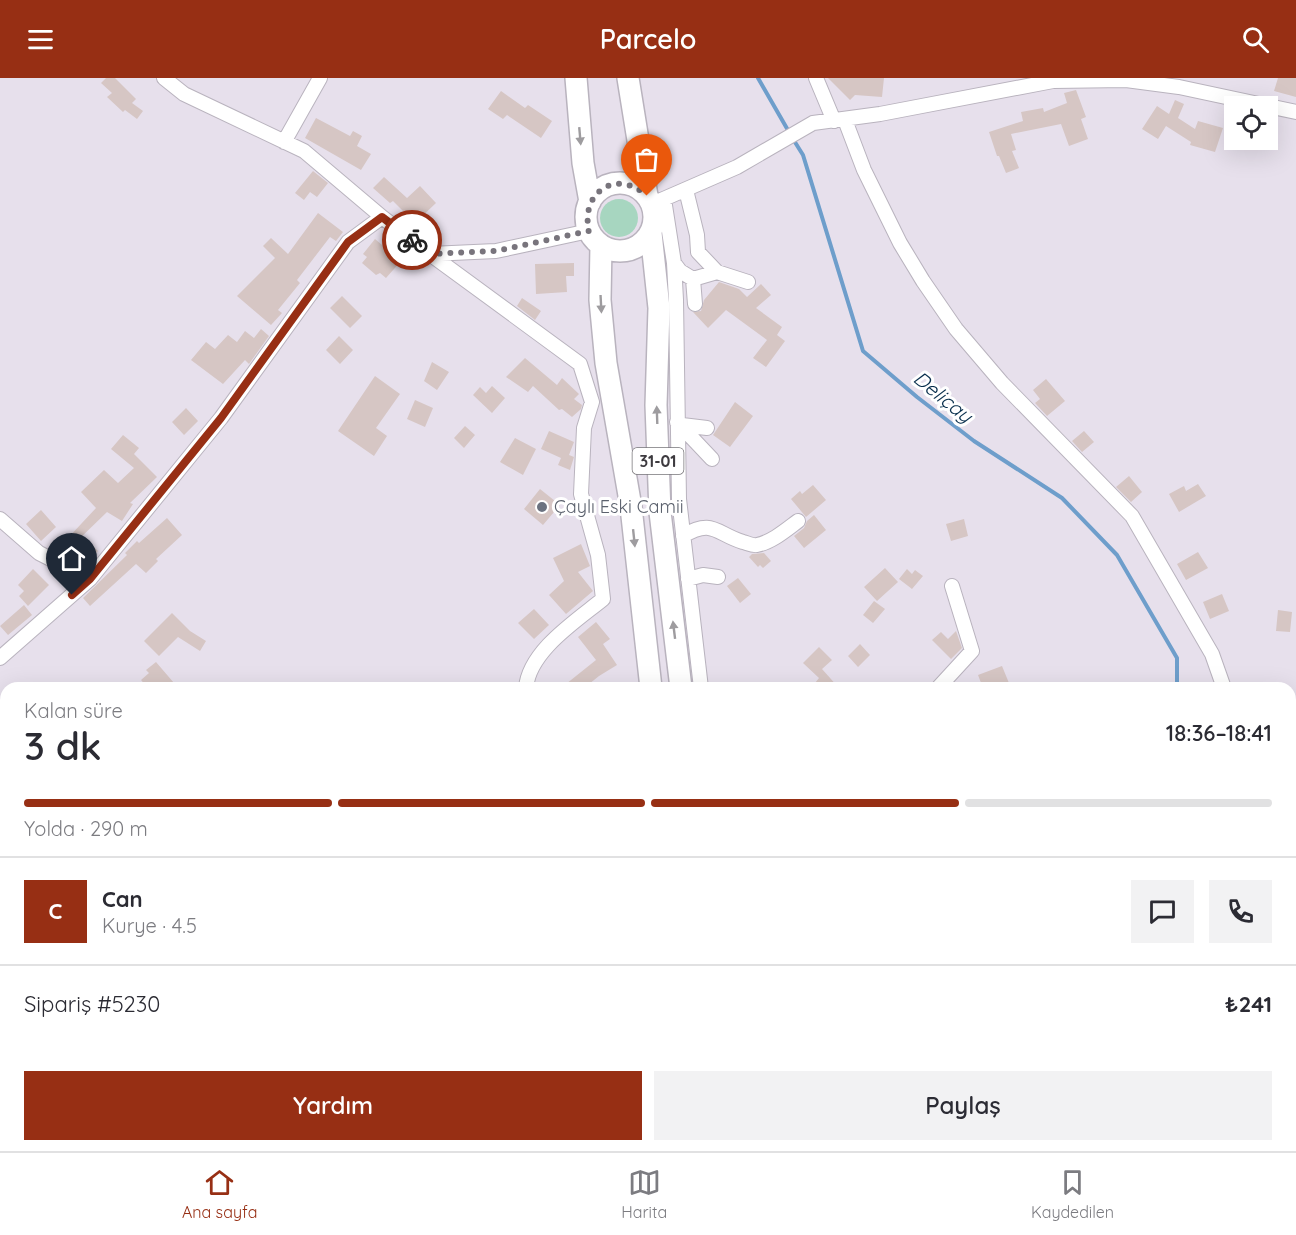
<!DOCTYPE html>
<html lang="tr">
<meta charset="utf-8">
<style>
body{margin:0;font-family:Quicksand,sans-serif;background:#f2f2f3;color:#2b2b33;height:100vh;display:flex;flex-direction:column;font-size:22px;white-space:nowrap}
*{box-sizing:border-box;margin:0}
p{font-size:20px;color:#7c7c81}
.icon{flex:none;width:33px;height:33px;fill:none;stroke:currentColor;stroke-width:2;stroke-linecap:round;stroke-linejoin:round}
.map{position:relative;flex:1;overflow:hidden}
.drawer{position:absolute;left:0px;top:604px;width:1296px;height:470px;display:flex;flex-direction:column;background:#fff;border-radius:18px 18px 0 0;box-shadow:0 6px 24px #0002}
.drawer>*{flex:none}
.tools{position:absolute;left:1224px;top:18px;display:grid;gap:12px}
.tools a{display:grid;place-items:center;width:54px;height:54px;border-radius:0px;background:#fff;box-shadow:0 6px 24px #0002;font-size:30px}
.pin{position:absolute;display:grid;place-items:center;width:51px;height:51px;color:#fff;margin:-62px -26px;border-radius:50% 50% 50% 0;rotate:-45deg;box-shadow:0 0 6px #0007}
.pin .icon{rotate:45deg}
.courier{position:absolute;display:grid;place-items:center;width:60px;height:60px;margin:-30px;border:4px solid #972f14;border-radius:50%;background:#fff;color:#222;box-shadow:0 2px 8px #0007}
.headline em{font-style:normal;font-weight:600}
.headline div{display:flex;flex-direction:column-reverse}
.headline{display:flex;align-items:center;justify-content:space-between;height:102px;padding:0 24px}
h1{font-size:39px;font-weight:600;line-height:45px}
.bar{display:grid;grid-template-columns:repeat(4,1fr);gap:9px 6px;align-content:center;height:72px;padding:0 24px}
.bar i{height:8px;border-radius:4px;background:#e1e1e2}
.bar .on{background:#972f14}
.bar p{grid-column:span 4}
.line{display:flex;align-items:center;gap:15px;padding:0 24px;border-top:2px solid #e1e1e2}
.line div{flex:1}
.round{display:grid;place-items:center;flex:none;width:63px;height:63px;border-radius:0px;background:#f2f2f3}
.button{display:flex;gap:12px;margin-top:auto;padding:12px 24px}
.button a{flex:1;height:69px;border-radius:0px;background:#972f14;color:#fff;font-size:24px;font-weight:600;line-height:69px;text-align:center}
.button a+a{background:#f2f2f3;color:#2b2b33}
header{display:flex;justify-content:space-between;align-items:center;height:78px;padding:0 24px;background:#972f14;color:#fff;font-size:27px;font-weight:600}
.menu{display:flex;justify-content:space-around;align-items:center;height:84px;border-top:2px solid #e1e1e2;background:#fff;font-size:16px;color:#7c7c81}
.menu a{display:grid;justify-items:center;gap:3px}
.menu .on{color:#972f14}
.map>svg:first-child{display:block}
</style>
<header><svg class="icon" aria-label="menu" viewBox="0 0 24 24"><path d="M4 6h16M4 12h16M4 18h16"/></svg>Parcelo<svg class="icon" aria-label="search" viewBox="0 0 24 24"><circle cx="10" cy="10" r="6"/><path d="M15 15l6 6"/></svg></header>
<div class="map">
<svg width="1296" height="1073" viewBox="0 0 1296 1073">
<rect width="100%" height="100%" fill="#e7e0ec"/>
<path fill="#a7d6c0" d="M600 140a19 19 0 1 1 38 0a19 19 0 1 1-38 0Z"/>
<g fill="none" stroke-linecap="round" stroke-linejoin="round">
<path stroke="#6e9ecb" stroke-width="4" d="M758,0L789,54
M793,61L803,77L863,273L917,319L974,363L1062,420L1117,477L1177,580V610
M1091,1073L1093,1068"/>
</g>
<path fill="#d6c6c4" d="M106,0H115L136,21L132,25L143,33L137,41L125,32L123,34L107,19L112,15L101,5Z
M828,0H884L882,19L855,17L850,22Z
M1278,0H1296V19L1274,13Z
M1076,12L1086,39L1081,41L1088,61L1069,68L1061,46L1011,56L1016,72L1012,73L1019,90L1006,95L999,78H997L989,54L1023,43L1021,34L1043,30L1044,34L1067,25L1064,15Z
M501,13L525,30L528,27L552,43L541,60L507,37L503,41L488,31Z
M1175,22L1184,26L1178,40L1195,51L1198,43L1223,50L1215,74L1190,67L1191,64L1166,48L1158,61L1142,51L1157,28L1169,36Z
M316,40L350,58L353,53L362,58L357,68L371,76L361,92L305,60Z
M313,93L328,105L317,119L310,114L304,122L295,115Z
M384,99L407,120L420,108L436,125L415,145L393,123L390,125L373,110Z
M318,135L343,154L336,163L330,159L297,202L300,205L278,232L282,235L271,247L237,218L275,180L263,168L271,160L288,176Z
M375,161L401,183L386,200L380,195L376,197L362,185L367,179L363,176Z
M574,185V198H566L567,214L536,216L535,186Z
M719,204L739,211L747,219L761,206L771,217L756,230L782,249L777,257L785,263L766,289L753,280L767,262L726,232L708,250L693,234L701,233L704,222Z
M342,218L362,238L350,250L330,230Z
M522,220L541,233L535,242L517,228Z
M261,251L269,258L249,286L245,282L223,306L191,282L206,264L215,271L228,257L237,264L245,253L254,260Z
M339,258L353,272L340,286L326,272Z
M525,280L557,307L562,300L579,316L574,321L582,327L581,331L572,339L562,331L559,332L533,308L528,314L506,299Z
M432,284L449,294L437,312L424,303Z
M375,298L400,316L376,350L387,358L374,378L338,353Z
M1046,301L1065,323L1047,338L1035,325L1040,321L1033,312Z
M492,308L505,320L492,335L473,317L480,309L486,315Z
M415,322L433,330L425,349L407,341Z
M735,324L753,338L730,369L713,357Z
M186,330L198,343L184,357L172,344Z
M465,348L475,357L464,370L454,360Z
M549,353L574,364L569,377L574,379L570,392L558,387L561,380L541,371Z
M1084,353L1094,364L1082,374L1072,363Z
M123,357L139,370L134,376L157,399L130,425L133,426L122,443L107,434L73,467L67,461L96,430L81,414L104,392L118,405L134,390L111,371Z
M515,360L536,371L523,397L500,384Z
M1129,398L1142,414L1131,424L1116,409Z
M1198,406L1206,418L1179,434L1169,416L1184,408L1186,413Z
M813,407L826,422L806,439L791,421L800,413L802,416Z
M540,411L560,427L543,447L524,431Z
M41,432L56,449L41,463L26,446Z
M814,437L826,452L804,470L794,458L804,450L807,443Z
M167,440L182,457L156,481L158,483L146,495L136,486L90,528L83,520L127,477L125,475L137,463L139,465Z
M964,441L968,458L951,463L946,446Z
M86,461L98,473L83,487L72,475Z
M581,466L590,488L578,494L593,513L566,536L549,517L564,503L553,480Z
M1198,474L1208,490L1186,502L1177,486Z
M764,475L771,483L763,490L760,487L758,489L749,479L752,476Z
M885,490L898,504L877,523L864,509Z
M33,491L49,507L28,528L19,518L24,513L18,507Z
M907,491L912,496L915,492L923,498L912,511L899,501Z
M738,500L751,516L740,525L727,508Z
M1222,516L1229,533L1210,541L1203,524Z
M874,523L885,531L873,545L863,537Z
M24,527L32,537L8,557L0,548Z
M534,531L549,547L534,561L518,545Z
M1278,532L1292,534L1290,554L1276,553Z
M172,535L190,553L206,563L200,573L178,559L159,578L144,563Z
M596,544L610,561L603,566L617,587L599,598L584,610H561L596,582L578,559Z
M956,553L962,570L951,581L932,562L941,554L948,561Z
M860,566L870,577L858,589L848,578Z
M819,569L832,582L822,591L839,610H811L819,600L803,585Z
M156,584L174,605L167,610H148L141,602L149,595L146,592Z
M1002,588L1011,610H983L978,597Z"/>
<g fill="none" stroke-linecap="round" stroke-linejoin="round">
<defs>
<path id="minor" d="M164,0L184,16L304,73L382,139
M816,0L834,43
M845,42L864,92L900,165L923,203L956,251L1002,305L1132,438L1212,576L1224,610
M284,64L320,0
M686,112L697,157L698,174L717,194L748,204
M664,121L674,185L680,193L693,201
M652,126L737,89L813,45L880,36L1053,3L1126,2L1179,9L1296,34
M430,176L580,286L592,324L584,350L581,416L598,477L603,521C576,543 529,573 526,610
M674,185L676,222L679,421L701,610
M695,226L693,201L717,194
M677,344L712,381
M682,347L707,350
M0,441L39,475L90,501
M683,458C713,440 716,456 743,464C747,465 753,468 757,467C772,464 786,452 798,443
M688,501L703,497L718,499
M0,580L90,501L221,340L348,164L382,139L430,176L496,173L589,153
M938,610L972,573L952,508
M0,670L6,675
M1290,732L1296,731
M1290,1041H1296
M269,1068L277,1073
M105,1073L108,1068
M201,1073L204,1068
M807,1073L808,1068
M1208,1073L1211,1068"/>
<path id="highway" d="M576,0L583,85L590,124
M628,0L647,118
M586 139a34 34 0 1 1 68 0a34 34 0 1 1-68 0Z
M651,155L659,230L656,327L660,434L681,610
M601,167L600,222L606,285L631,429L651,610
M694,1068V1073
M719,1068V1073"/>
</defs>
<use href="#minor" stroke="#b9b3be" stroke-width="16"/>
<use href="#highway" stroke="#b9b3be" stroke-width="24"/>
<use href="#minor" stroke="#fff" stroke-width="14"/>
<use href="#highway" stroke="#fff" stroke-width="21"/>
</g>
<defs><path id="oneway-solid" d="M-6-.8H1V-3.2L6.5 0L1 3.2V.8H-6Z" transform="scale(1.5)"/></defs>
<g fill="#9e9c9f">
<use href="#oneway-solid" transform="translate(580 58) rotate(85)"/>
<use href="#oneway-solid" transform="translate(601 226) rotate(87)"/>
<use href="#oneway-solid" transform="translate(657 337) rotate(-92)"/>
<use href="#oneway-solid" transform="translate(634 460) rotate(84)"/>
<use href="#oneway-solid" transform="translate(674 552) rotate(-97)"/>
</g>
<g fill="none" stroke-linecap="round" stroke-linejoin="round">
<path stroke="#78747c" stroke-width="6" stroke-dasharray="0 10.8" d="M412,162L430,176L496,173L589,153C580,114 617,90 647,118"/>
<path stroke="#972f14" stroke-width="8" d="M72,517L90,501L221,340L348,164L382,139L412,162"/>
</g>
<circle fill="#6b7280" stroke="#fff" stroke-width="2" cx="542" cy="429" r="6"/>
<g text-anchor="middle" stroke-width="6" stroke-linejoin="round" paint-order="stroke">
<rect fill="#fff" stroke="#777579" stroke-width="1.5" x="632.5" y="370" width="51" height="26" rx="4.5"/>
<g font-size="16" font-weight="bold" fill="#3d3a3f">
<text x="658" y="389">31-01</text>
</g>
<g font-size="18" fill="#5b616d" stroke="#fff" text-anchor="start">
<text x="554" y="435">Çaylı Eski Camii</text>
</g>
<g font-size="20" font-style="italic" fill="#082e4c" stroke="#fff">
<text transform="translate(943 319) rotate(39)" y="7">Deliçay</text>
</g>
</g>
</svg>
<div class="tools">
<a><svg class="icon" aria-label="locate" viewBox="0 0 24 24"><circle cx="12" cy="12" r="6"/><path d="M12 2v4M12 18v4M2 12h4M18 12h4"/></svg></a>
</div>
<div class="pin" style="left:647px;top:118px;background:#ea580c"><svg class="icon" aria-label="bag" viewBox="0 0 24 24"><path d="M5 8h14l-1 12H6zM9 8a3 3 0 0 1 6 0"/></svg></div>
<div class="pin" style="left:72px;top:517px;background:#1f2937"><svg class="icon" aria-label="home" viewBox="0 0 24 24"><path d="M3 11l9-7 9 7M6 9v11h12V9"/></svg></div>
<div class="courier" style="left:412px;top:162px"><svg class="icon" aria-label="bike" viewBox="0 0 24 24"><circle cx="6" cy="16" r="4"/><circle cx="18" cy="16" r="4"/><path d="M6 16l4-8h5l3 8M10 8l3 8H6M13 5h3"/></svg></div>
<section class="drawer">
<div class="headline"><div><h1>3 dk</h1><p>Kalan süre</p></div><em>18:36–18:41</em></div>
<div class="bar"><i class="on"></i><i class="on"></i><i class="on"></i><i></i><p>Yolda · 290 m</p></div>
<div class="line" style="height:108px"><b class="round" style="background:#972f14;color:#fff">C</b><div><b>Can</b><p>Kurye · 4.5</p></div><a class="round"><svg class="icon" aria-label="chat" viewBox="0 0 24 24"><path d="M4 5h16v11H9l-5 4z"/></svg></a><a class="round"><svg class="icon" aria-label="phone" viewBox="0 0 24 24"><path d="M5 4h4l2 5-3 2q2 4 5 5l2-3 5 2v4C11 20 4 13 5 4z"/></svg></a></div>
<div class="line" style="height:78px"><div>Sipariş #5230</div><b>₺241</b></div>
<div class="button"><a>Yardım</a><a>Paylaş</a></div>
</section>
</div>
<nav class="menu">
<a class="on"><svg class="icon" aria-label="home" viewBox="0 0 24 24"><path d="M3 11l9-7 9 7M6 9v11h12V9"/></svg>Ana sayfa</a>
<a><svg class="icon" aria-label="map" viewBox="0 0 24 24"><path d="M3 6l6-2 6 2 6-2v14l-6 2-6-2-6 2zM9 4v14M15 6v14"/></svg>Harita</a>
<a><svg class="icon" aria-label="saved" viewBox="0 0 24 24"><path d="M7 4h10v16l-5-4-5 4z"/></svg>Kaydedilen</a>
</nav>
